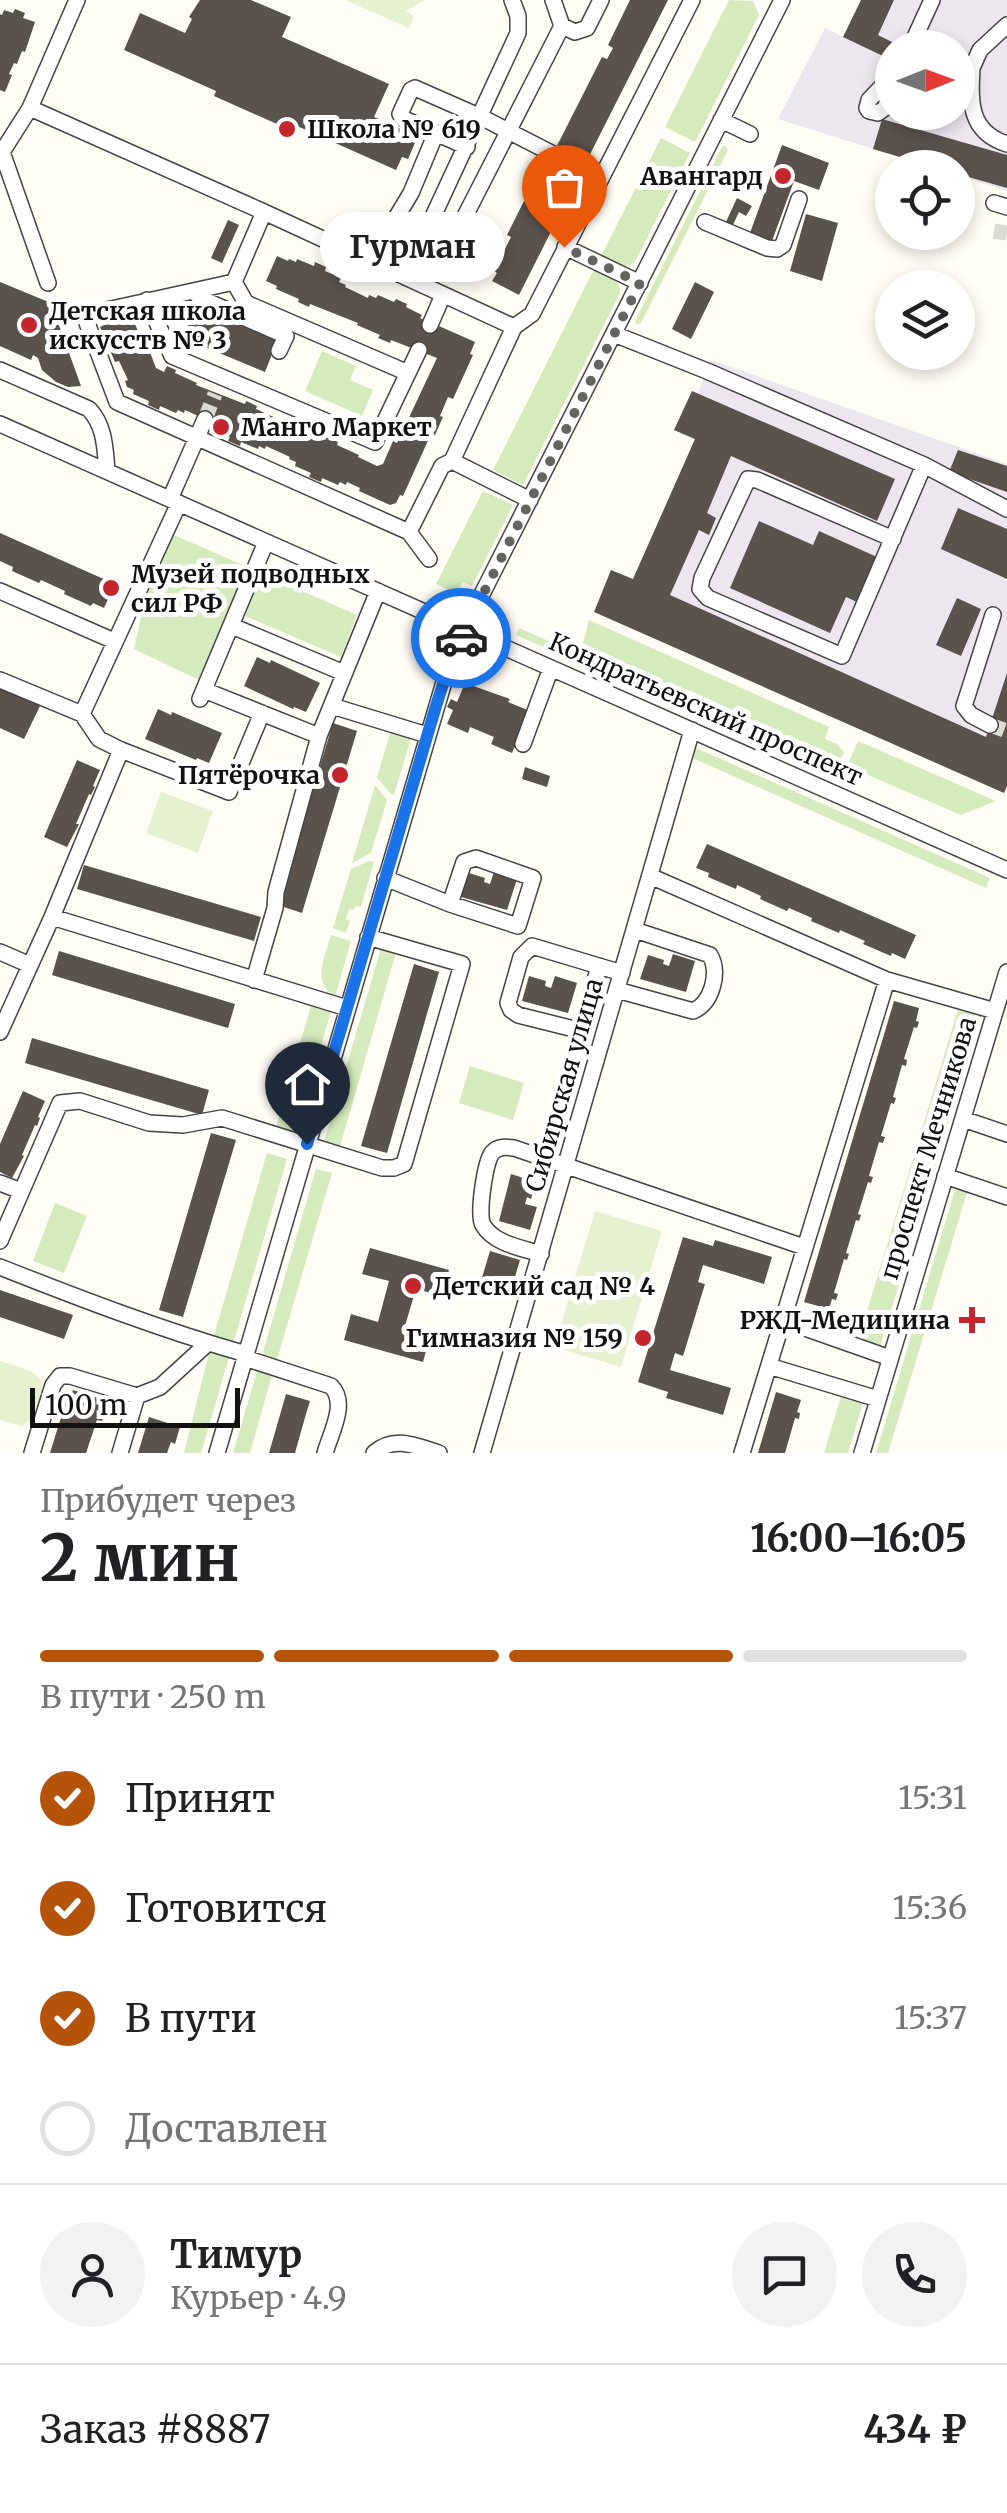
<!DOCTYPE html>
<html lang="ru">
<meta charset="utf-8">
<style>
body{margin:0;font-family:Merriweather,serif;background:#f2f2f2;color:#202124;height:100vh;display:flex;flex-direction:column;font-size:38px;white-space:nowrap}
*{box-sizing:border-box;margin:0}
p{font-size:32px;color:#757577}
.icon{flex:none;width:55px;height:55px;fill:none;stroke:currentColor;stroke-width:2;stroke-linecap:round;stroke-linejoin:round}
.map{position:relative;height:1453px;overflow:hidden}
.details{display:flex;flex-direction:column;background:#fff;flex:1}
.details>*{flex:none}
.needle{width:65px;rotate:89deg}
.controls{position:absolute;left:875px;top:30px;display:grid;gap:20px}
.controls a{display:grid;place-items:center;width:100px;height:100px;border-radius:50%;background:#fff;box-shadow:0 5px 15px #0003;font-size:50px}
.scale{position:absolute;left:30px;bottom:25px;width:210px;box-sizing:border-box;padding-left:10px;border:5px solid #111;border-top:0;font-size:28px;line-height:35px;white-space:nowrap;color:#111;-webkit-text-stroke:8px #fff;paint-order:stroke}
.pin{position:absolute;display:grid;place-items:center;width:85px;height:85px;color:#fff;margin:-102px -42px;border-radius:50% 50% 50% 0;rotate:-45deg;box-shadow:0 0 10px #0007}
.pin .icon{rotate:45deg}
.courier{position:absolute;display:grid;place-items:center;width:100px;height:100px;margin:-50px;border:8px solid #1a73e8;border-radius:50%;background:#fff;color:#222;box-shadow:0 2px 12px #0007}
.bubble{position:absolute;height:70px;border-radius:35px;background:#fff;box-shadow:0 5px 15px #0003;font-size:32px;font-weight:700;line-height:70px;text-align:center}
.headline em{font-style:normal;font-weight:700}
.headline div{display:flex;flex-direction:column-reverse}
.headline{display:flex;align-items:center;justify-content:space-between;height:170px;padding:0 40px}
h1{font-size:65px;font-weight:700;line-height:75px}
.bar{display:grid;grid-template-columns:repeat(4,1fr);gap:15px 10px;align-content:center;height:120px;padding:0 40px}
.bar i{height:12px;border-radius:8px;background:#e0e0e0}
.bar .current{background:#b45309}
.bar p{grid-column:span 4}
.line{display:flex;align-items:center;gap:25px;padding:0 40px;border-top:2px solid #e0e0e0}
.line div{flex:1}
.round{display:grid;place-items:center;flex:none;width:105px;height:105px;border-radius:52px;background:#f2f2f2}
ol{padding:0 40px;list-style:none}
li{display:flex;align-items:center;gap:30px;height:110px}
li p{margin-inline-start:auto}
li .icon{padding:10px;border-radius:50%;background:#b45309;color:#fff;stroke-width:4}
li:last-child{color:#757577}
li i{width:55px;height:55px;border:5px solid #e0e0e0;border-radius:50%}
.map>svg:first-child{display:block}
</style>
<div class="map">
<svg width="1007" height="1453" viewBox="0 0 1007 1453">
<rect width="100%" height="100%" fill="#fffdf5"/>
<path fill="#eee6ef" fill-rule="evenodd" d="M861,0H1007V191L958,176V168L931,167L778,119L825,28L843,37ZM892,48H958V112H892Z
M711,360L1007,464V786L1004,793L633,579L695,440L674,430L692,391L698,393Z"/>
<path fill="#d5ebbd" d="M729,0L753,1L759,15L695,142L665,127Z
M661,138L690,153L635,262C624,271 612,262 601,256Z
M725,145L728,150L641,323L637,325L635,321L722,147Z
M594,269C606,275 621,278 620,293L523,485L493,470Z
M322,351L356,366L350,380L373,390L362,416L305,391Z
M483,491L513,505L472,586L463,582L456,593L436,584Z
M174,535L357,615L341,657L231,610L199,680L134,649L145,599Z
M589,620L829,727L825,739L837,744L844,752L839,763L813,751L814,746L796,739L794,742L715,706L716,703L689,690L686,694L620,664V661L594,649L591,653L582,648Z
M519,628L836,767L833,776L516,635Z
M391,729L412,735L394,795L390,793L377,778Z
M858,741L996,801L961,815L847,766Z
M694,747L990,878L986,888L690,757Z
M375,785L387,800L371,853L352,863Z
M369,861L374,862L361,907L355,906L354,910L349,909L346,919L350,921L346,933L333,928L351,869Z
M331,935L351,941L335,997C311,981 325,957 331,935Z
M382,945L397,949L339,1150L323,1145Z
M312,1002L332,1008L295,1134L276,1128Z
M959,1006L982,1013L880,1347L858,1341Z
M470,1066L524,1083L513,1120L459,1103Z
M267,1153L287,1159L233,1344L213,1339Z
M316,1169L332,1173L276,1363L261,1359Z
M962,1188L968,1189L888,1453H876L955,1190Z
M55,1203L87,1216L64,1273L33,1261Z
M224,1352L230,1354L201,1453H184L209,1353Z
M258,1368L273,1372L250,1453H233Z
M842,1393L864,1400L848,1453H824Z"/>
<path fill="#e6f2cf" d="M345,0H425L406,11L414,16L409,28Z
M161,792L213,811L198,853L146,833Z
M595,1211L662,1231L621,1367L554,1347Z
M0,1361C22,1369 50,1370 40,1399C35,1412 33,1419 22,1426L0,1420Z"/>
<path fill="#5a524d" d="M200,0H251L291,17L282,37L389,84L374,117L418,136L408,159L402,157L396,170L297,126L295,132L214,96L216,91L124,50L140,13L185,33L192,19L189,17Z
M630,0H668L519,295L492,281L497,273L494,271L511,237L507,235L524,201L528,203L602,57L607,59L613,48L608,45Z
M861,0H894L878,35L892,42L885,57L843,37Z
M15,9L25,13L23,18L35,22L25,52L22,51L17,64L14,63L9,74L12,75L5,92L0,90V14L2,15L4,10L13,13Z
M882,119L1007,155V188L958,174V168H937L873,149Z
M782,145L829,163L819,190L794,181L772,241L750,233Z
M737,198L752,206L746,216L739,212L732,227L725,224Z
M806,214L838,223L822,281L790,271Z
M228,220L239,225L222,263L211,258Z
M277,256L288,261L289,259L296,262L297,259L314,266L315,262L326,267L325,271L341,278L339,282L346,285L345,287L368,298L369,295L376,298L378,295L394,302L396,299L407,304L406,307L422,315L420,318L426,321L425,323L438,329L439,326L475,342L470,354L473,355L453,399L448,397L440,416L443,417L435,435L431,434L403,496L400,495L396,503L390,505L359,491L360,488L347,482L346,485L340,482L338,485L322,478L321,482L309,477L311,473L295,466L296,462L289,459L290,457L266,446L265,449L259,446L258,449L241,442L240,446L228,441L230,437L214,430L215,426L208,423L209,421L185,410L184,413L178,410L176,413L160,406L159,410L148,405L149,401L133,394L134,390L127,387L125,381L128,380L119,361L115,362L100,327L120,318L123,324L133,320L140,335L143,334L156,368L164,372L167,366L176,370L175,373L197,383L196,385L245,404L246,401L257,406L256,409L278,419L277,421L325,440L327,437L338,442L337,445L359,455L358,457L377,466L383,464L393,441L397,443L437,358L391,340L390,343L378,338L380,335L357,325L358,323L310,304L309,307L298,302L299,299L276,289L277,286L266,281Z
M0,282L51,303L81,386L68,387L56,382L42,370L38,358L33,355L31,360L0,346Z
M695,282L714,292L691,339L672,329Z
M197,305L278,339L265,372L183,338Z
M692,391L895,479L877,521L731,456L707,513L716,518L709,535L699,530L670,595L986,737L1007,673V786L1004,793L594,612L611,570L633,579L695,439L674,430Z
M958,450L1007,466V492L949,472Z
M958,508L1007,529V579L941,549Z
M759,521L813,545L819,531L877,557L857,602L846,597L830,633L730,588Z
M0,533L115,584L104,608L93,603L91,606L64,594L65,591L41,580L39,583L12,571L13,567L0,561Z
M957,598L981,609L961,656L936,645Z
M257,657L270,663L271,660L320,683L306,712L294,707L293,709L244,686Z
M465,683L510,699L508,702L530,711L512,753L491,744L494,737L470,727L468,733L447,724L453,710L447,707L451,699L457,702Z
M0,686L40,706L24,739L0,728Z
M158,709L171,715L172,712L222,733L209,763L197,758L196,760L145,739Z
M333,723L357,731L302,913L278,905Z
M77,760L100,770L93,786L95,787L91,795L89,794L76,824H79L67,847L44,837Z
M525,767L550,776L547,787L522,779Z
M707,844L916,935L905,959L892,953L891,956L863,944L865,941L840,930L839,933L811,921L812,918L789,908L787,911L760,899L761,896L737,885L736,889L708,877L709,873L696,868Z
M84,865L261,917L254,941L77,889Z
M494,872L517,879L507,910L461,897L469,873L485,878L484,882L490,884Z
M59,951L235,1004L228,1028L52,975Z
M673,954L695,961L686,992L640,979L648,955L664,960L663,964L669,966Z
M414,964L439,972L387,1153L361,1146Z
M529,976L546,981L545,986L551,988L555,976L577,983L568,1013L522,1001Z
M894,1001L919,1008L916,1021L919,1022L917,1028L914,1027L904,1059L907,1060L906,1066L902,1065L893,1097L896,1098L894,1104L891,1103L881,1136L885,1137L883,1143L879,1142L869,1176L873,1177L871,1183L868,1182L858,1214L861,1215L859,1221L856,1220L846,1253L849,1254L847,1260L844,1259L834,1293L838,1294L836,1300L832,1299L829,1309L804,1302Z
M32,1038L209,1090L202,1115L25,1063Z
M23,1091L45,1101L38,1117L40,1118L37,1126L35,1125L22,1155L24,1156L12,1178L0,1172V1144Z
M211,1133L236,1140L183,1317L159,1310Z
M511,1174L536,1182L531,1199L527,1197L525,1204L537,1207L530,1230L499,1221Z
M683,1237L713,1246L715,1240L772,1257L764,1284L703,1265L698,1282L705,1284L683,1356L675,1353L670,1370L731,1388L723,1415L666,1398L668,1392L638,1382Z
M370,1248L449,1270L442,1296L416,1289L404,1329L430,1336L423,1362L344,1340L351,1314L378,1322L389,1281L362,1274Z
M490,1251L520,1260L511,1290L481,1281Z
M0,1290L73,1315L64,1339L0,1317Z
M73,1390L82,1393L81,1396L94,1400L95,1397L103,1400L102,1403L107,1404L102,1421L97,1420L86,1453H50L66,1401L69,1402Z
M776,1392L801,1400L797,1412L800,1413L799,1419L795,1418L785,1453H758Z
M286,1394L310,1401L306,1414L295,1453H269Z
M149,1417L180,1427L175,1444L171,1442L167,1453H138Z"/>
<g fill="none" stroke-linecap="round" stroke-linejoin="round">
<path stroke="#dbdad3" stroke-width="15" stroke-dasharray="15 8" stroke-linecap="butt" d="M553,154L583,168
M994,231L1007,233
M205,419L215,394
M990,725L1007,731"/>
<defs>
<path id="minor" d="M553,0L562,26L575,32L587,28L601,0
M910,48L932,0
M958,63L972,68C970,102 969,132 1007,144
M972,68L980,50L1007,25
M892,76L869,100L867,108L869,111L878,113L885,108L892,91
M30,108L264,212L514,327L452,461L530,500
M721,120L750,134
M467,147L402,118L400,114L411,90L415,88L481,117L553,154
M0,152H2L48,283
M2,152L30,108L77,0
M994,203L1007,207
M264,212L234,282L84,315L117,402L409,532L442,466L452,461
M705,222L767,248L777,249L783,245L799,199
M468,238L461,224L562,26
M565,247L640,283
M370,261L411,193L436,133
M405,277L518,33V16L512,0
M194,291L200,298L286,336L279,351
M147,300L172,356L375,442L408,373L246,303L234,282
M430,325L443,295
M514,327L532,314L692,0
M614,334L707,371L924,465L842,656L708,598L700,589L702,578L748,479L757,480L893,539
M0,370L89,409C105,426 105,448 107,471
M408,373L419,350
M0,424L1007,870
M924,465L1007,509
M170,499L205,419
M409,532L429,559
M0,591L114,641
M232,626L344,673
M0,680L82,714
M204,690L319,736
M200,699L266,542
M332,706L427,735
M990,725L971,715L964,706L993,615
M523,744L551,668
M121,750L229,792L262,713
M650,876L887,980
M385,878L450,904L518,926L533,878L476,858L464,862L450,904
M52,917L347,1008
M0,952L30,965
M599,966L583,1023L578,1030L518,1015L511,1010L508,1003L521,957L532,946L622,973
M254,980L275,908L276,892L319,736L378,591
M617,990L693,1011C712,1003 720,973 710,955L635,930
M0,1032L52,917L121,750L99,739L82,714L179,503
M963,1119L1007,1134
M945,1176L1007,1197
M0,1183L21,1191
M0,1241L60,1103L80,1101L149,1123L183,1125L222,1118L382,1168H394L404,1164L462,964L368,937
M541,1254C522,1248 494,1244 483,1225C477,1215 485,1163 492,1153C498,1146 506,1147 514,1148L804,1247
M0,1267C81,1299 162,1330 246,1354
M782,1320L890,1358
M245,1358L331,1386C348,1403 331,1432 325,1453
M769,1366L878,1399
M32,1453L53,1385L60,1376H70L137,1396
M120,1453L137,1396L160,1387L208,1343
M217,1453L449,665L479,600L782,0
M374,1453C394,1435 416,1446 439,1453
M482,1453L692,730
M742,1453L887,980L995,1011
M862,1453L1007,972"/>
</defs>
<use href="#minor" stroke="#444" stroke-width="18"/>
<use href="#minor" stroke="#fff" stroke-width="15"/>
</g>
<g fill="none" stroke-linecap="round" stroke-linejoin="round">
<path stroke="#646461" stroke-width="10" stroke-dasharray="0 18" d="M461,638L640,283L564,247"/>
<path stroke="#1a73e8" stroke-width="12" d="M307,1144L436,706L449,665L461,638"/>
</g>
<g fill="#c4262e" stroke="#fff" stroke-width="4">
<circle cx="287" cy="129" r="10"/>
<circle cx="783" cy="176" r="10"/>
<circle cx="29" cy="325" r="10"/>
<circle cx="221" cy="427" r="10"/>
<circle cx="111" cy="588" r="10"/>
<circle cx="340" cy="775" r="10"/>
<circle cx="413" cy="1286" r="10"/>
<path d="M967 1305h10v10h10v10h-10v10h-10v-10h-10v-10h10z"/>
<circle cx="643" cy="1338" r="10"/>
</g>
<g text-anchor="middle" stroke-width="10" stroke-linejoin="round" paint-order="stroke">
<g font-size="25" font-weight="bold" fill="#111" stroke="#fff" text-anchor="start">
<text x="307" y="138">Школа № 619</text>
<text x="763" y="185" text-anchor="end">Авангард</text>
<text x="49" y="320">Детская школа<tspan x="49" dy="29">искусств № 3</tspan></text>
<text x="241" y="436">Манго Маркет</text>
<text x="131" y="583">Музей подводных<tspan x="131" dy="29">сил РФ</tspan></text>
<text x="320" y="784" text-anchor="end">Пятёрочка</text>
<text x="433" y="1295">Детский сад № 4</text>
<text x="950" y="1329" text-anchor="end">РЖД-Медицина</text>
<text x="623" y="1347" text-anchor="end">Гимназия № 159</text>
</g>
<g font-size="25" fill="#111" stroke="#fff">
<text transform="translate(706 709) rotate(24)" y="9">Кондратьевский проспект</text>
<text transform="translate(564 1085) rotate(-74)" y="9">Сибирская улица</text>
<text transform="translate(928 1148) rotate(-73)" y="9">проспект Мечникова</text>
</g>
</g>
</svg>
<div class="controls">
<a><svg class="needle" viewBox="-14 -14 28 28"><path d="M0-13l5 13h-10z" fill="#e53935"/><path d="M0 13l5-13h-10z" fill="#757577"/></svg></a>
<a><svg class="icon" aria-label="locate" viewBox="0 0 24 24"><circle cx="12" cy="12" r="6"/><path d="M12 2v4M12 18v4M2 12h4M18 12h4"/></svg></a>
<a><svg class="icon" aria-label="layers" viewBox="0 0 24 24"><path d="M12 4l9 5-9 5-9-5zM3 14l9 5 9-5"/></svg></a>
</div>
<div class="scale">100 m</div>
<div class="pin" style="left:564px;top:247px;background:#ea580c"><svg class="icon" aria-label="bag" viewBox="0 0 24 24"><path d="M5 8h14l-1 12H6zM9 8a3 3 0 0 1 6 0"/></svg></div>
<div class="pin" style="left:307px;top:1144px;background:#1f2937"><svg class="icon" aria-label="home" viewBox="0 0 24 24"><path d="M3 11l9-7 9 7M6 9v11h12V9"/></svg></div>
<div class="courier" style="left:461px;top:638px"><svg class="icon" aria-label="car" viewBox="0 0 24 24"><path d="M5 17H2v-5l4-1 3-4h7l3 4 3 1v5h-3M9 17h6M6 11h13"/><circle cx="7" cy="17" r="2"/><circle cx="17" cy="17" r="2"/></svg></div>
<div class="bubble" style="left:320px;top:212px;width:185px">Гурман</div>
</div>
<section class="details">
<div class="headline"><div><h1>2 мин</h1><p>Прибудет через</p></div><em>16:00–16:05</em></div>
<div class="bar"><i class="current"></i><i class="current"></i><i class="current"></i><i></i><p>В пути · 250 m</p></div>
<ol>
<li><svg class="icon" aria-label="check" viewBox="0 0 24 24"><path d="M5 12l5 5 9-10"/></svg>Принят<p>15:31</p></li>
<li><svg class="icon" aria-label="check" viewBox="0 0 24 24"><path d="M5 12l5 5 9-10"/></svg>Готовится<p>15:36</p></li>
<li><svg class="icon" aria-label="check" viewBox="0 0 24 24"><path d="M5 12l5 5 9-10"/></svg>В пути<p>15:37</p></li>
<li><i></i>Доставлен</li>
</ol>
<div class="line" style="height:180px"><a class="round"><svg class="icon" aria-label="person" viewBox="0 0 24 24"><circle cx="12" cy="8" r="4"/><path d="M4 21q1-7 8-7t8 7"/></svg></a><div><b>Тимур</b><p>Курьер · 4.9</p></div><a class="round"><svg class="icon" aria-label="chat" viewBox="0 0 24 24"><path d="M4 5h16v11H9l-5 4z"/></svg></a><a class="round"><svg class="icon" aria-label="phone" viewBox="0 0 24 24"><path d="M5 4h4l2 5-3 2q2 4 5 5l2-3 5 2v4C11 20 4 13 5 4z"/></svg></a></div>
<div class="line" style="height:130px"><div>Заказ #8887</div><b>434 ₽</b></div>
</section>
